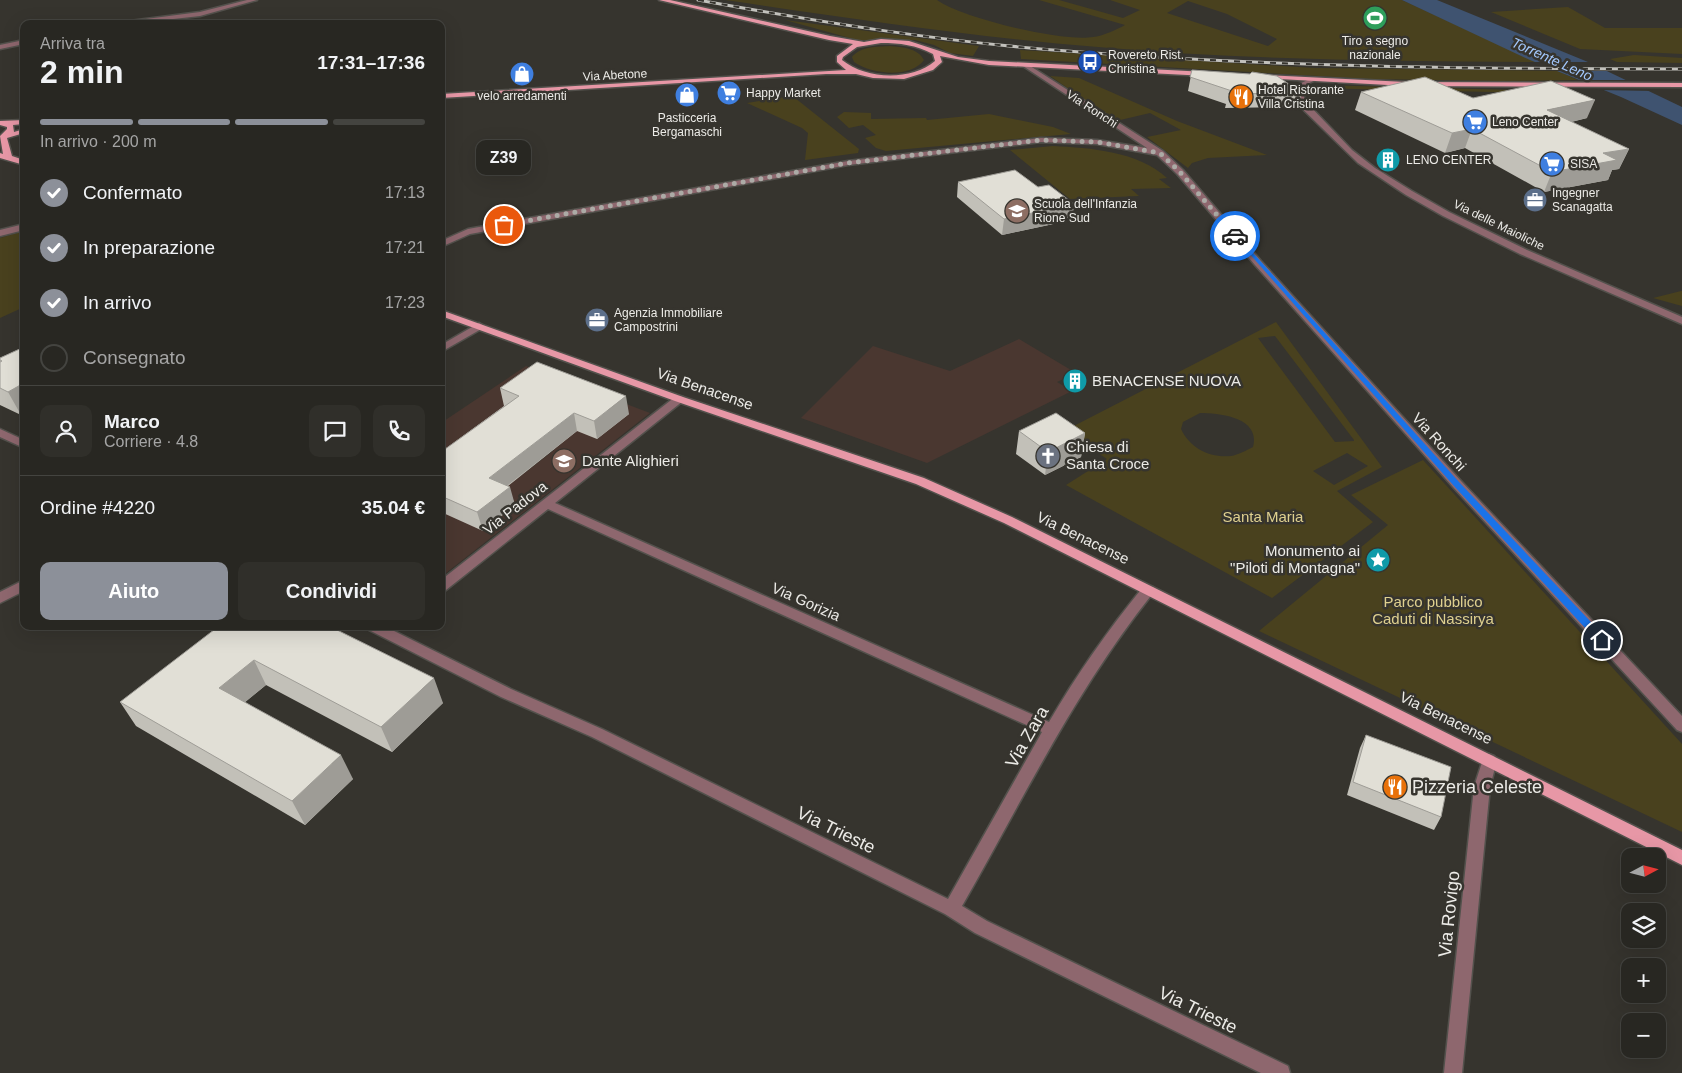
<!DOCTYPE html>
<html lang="it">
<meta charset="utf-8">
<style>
body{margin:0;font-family:Helvetica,sans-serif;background:#302f2a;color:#f1f3f6;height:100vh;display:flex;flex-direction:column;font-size:19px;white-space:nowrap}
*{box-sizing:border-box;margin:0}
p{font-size:16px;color:#a5a5a5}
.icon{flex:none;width:28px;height:28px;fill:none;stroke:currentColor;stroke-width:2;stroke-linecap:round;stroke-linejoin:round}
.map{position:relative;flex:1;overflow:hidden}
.details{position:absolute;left:20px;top:20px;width:425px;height:610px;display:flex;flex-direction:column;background:#282722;border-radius:10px;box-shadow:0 5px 20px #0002,0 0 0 1px #444440}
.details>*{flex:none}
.needle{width:32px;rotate:83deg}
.buttons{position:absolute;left:1621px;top:848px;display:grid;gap:10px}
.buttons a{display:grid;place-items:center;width:45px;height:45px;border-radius:10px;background:#282722;box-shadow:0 5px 20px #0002,0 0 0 1px #444440;font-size:25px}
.pin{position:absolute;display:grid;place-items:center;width:42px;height:42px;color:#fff;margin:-21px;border:2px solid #fff;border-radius:50%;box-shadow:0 1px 5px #0007}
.courier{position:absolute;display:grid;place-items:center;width:50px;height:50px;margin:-25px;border:4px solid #1a73e8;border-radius:50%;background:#fff;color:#222;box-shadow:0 1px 6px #0007}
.bubble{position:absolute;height:35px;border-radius:10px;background:#282722;box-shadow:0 5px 20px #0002,0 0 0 1px #444440;font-size:16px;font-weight:700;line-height:35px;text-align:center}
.summary em{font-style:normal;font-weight:700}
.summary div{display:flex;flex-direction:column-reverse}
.summary{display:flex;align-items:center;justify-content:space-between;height:85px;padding:0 20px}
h1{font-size:32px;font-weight:700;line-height:38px}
.bar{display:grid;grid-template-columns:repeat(4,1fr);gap:8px 5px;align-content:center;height:60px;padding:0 20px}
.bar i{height:6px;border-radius:4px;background:#444440}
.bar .on{background:#8c9099}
.bar p{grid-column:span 4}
.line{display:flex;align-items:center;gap:12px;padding:0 20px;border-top:1px solid #444440}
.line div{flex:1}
.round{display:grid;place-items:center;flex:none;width:52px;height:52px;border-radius:10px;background:#302f2a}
ol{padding:0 20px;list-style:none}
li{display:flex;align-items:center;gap:15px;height:55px}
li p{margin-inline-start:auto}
li .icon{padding:5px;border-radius:50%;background:#8c9099;color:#fff;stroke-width:4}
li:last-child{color:#a5a5a5}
li i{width:28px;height:28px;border:2px solid #444440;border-radius:50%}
.action{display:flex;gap:10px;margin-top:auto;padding:10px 20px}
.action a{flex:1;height:58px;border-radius:10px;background:#8c9099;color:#fff;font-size:20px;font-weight:700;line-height:58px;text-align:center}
.action a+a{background:#302f2a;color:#f1f3f6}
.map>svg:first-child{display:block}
</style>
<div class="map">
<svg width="1682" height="1073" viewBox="0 0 1682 1073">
<rect width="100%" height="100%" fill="#36342e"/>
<path fill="#4a3730" d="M1019,339L1076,373L1057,382L1072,391L927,463L801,418L873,346L950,371Z
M526,366L650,413L441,577V512L482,491L506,472L518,478L554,450L539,443L628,414L505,406L441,474V423Z"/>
<path fill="#49411e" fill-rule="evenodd" d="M725,0H937C962,18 1061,42 1093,37C1103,36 1116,30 1125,25L1039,0H1059L1123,18L1140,10L1110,0H1402L1536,62C1390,61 1244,60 1098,47C973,37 849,18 725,0ZM1188,1L1227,14L1277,39L1268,46L1167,13Z
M1568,7L1605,28H1682V54L1580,49L1491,12Z
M785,20L979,46L973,56L950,53L934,45L915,40H857Z
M890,46C902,47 918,48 924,60C910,79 871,74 854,62L852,57C861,46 877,47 890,46Z
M1020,50L1315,68L1558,71L1578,80L1501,81L1371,79L1021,59Z
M1634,55L1682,58V63L1617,62L1610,59Z
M1050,76L1079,78L1177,121L1267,155L1208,158L1192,163L1188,168L1147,137L1181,130L1150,113L1116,121Z
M1315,85L1557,91L1532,93L1310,88Z
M785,90L859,149L858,153L805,160L808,133L802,128L747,103L785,97Z
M844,112L871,113V119L926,118L927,120L989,114L1053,127L1071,134L886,151L876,148L865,138L876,135L863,125L849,128L837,117Z
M1053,146C1090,148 1138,151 1167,178L1159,179L1171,188L1131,189L1139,196L1070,199L1010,150Z
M24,231V307L0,318V238Z
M1682,291V306L1653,298L1681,291Z
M1276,322L1382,467L1337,491L1373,522L1272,598L1066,485L1107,459L1064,431ZM1275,336L1354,440V441L1335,442L1258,338ZM1200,413C1221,413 1261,418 1253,447C1247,450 1238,455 1231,456C1209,458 1190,448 1181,429L1183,422ZM1347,453L1368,466L1334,485L1313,471Z
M1423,460L1682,744V832L1259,631L1388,525L1351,495Z"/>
<path fill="#3f5370" d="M1402,0H1437L1588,62L1682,107V125L1621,97L1530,60Z"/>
<path fill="#36342e" d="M1529,62H1594L1613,71H1551Z
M1571,80H1630L1653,91L1598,90Z"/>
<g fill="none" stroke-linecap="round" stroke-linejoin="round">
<defs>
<path id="minor" d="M247,0H257L200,16L129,24H107L200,12Z
M24,40V44L0,49V45Z
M1023,64H1027L1163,151L1183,170L1261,261L1461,481L1682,716V732L1677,730L1453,487L1255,265L1177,174L1157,155L1097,144L1041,142L848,165L470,234L441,247V241L468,229L848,161L1041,138L1097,140L1147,148L1023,66Z
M1312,78L1317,79L1302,87V91L1306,102L1352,150L1375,168L1412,191L1449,212L1527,250L1682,317V324L1520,254L1443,216L1406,195L1358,163L1283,90L1290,88L1295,93L1297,85Z
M24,224V230L0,236V230Z
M479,323L484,326L483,328L441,352V345Z
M679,396L683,397L684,399L683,401L555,503L1049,722C1077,674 1108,630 1143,587H1153L1155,590L1153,593C1074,692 1024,798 962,906L987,921L1288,1066L1290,1073H1261L975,933L945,914L592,737L501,697L367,629L365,626H384L511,689L602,729L948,899L1042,732L548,509L446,590L441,592V580L675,397Z
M0,429L24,440V448L0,437Z
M24,580V591L0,603V592Z
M1489,754L1494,756L1497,760L1490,787L1462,1073H1444L1474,787L1484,756Z"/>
<path id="major" d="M659,0H670L830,36L864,42L881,39L909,41L958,57L989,61L1207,72L1210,74L1207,76L989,65L940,56L942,62L933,70L904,79L873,78L856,74H826L441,98V94L846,70L837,62V56L853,44L829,40ZM881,43C900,43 916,45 933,54L935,61C911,81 867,80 842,60L843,57L857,47Z
M1265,75L1406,82L1682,83V87L1406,86L1263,78L1262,77Z
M24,120V124L13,125L14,132L24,129V133L7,138L12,156L24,160V165L0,158V153L3,154L0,136L7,129V127L0,125V121Z
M441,310L683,397L924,478L1012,517L1682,850V865L1004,523L916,484L675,401L441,316Z"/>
</defs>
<use href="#minor" stroke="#53514c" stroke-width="3"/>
<use href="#major" stroke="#53514c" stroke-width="3"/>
<use href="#minor" fill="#8e676e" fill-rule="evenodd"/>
<use href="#major" fill="#e797a6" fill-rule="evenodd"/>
<defs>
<path id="rail" d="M698,0C820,22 943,42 1067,51C1271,67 1477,69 1682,69"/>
</defs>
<use href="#rail" stroke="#c2c1bc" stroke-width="3"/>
<use href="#rail" stroke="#36342e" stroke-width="2" stroke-dasharray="6" stroke-linecap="butt"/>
</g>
<path fill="#c2c0b8" d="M1192,70L1302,93L1298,107L1225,108L1226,104L1188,91Z
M1361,92L1473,98L1587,118L1571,122L1629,149L1619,169L1612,170L1608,180L1544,192L1465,148L1445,153L1355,110Z
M958,182L1038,187L1074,204L1072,220L1002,235L957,197Z
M24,347V414L21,415L0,405V358Z
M500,388L629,414L597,439L577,431L508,486L515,505L483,531L441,512V452L504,406Z
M1019,431L1085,433L1081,457L1045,475L1016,454Z
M320,627L443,703L392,752L266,685L245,702L353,779L305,825L136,726L120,702Z
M1366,735L1441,817L1434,830L1347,795L1360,748Z"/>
<path fill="#9e9c96" d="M1595,100L1587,118L1539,130L1547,110Z
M1472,129L1465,148L1445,153L1452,133Z
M1629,149L1619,169L1612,170L1608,180L1544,192L1552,172L1603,153Z
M1074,204L1072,220L1002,235L1004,219Z
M24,383V414L21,415L8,392Z
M626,396L629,414L597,439L594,421Z
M574,413L577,431L494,496L489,478Z
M1085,433L1081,457L1045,475L1048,452Z
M510,487L515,505L483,531L477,512Z
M254,660L266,685L233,712L219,688Z
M434,678L443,703L392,752L381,727Z
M341,755L353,779L305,825L292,801Z"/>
<path fill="#e1dfd6" stroke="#9e9c96" d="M1192,70L1250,74L1252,72L1277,76L1302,93L1228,94L1232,91L1190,77Z
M1425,77L1473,98L1551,81L1595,100L1547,110L1629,149L1603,153L1617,160L1552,172L1472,129L1452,133L1361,92Z
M1015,170L1038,187L1049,185L1074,204L1004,219L958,182Z
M24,347V383L8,392L0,388V362L2,361L0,360V358Z
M537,362L626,396L594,421L574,413L489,478L510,487L477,512L441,496V452L519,396L500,388Z
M1056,413L1085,433L1048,452L1019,431Z
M219,626H318L320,627L329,626L434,678L381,727L254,660L219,688L341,755L292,801L120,702Z
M1366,735L1451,767L1441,817L1353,782Z"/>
<path fill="#1a73e8" d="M1233,235H1237L1459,482L1606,638V643H1599L1454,486Z"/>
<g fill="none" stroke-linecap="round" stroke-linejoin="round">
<path stroke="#acaba6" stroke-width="5" stroke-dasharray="0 9" d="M504,225L848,163L1041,140L1097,142L1160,153L1180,172L1235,236"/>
</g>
<defs>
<symbol id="stadium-disc" viewBox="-11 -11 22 22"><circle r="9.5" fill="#2e9e5b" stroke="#36342e"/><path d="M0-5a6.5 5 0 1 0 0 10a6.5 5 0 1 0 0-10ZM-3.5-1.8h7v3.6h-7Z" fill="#fff"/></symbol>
<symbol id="bus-disc" viewBox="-11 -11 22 22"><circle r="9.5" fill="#1a4fb4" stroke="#36342e"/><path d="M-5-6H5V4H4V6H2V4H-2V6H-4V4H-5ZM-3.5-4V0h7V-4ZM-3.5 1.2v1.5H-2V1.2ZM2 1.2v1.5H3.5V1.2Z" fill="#fff"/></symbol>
<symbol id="shop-disc" viewBox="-11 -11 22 22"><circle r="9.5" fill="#3f7fe0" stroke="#36342e"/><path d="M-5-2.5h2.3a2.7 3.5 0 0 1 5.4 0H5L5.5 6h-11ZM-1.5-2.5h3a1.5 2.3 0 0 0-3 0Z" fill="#fff"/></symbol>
<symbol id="supermarket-disc" viewBox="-11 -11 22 22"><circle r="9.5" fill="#3f7fe0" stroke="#36342e"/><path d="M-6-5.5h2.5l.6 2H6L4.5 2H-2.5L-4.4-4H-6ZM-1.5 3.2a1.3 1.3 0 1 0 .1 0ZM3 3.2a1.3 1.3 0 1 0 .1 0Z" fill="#fff"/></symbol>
<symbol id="restaurant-disc" viewBox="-11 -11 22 22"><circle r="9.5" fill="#e8710a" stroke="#36342e"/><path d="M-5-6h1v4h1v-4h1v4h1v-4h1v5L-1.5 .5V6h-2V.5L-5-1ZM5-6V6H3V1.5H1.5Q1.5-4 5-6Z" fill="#fff"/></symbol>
<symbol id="building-disc" viewBox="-11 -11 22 22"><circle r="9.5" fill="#0f9aa8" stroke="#36342e"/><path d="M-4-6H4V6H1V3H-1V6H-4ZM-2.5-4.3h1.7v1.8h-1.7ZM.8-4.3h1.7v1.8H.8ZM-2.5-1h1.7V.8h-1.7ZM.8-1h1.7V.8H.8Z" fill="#fff"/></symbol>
<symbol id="office-disc" viewBox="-11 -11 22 22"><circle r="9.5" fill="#5c6f8a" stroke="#36342e"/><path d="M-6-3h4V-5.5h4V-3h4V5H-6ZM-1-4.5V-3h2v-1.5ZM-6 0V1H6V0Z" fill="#fff"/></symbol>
<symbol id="school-disc" viewBox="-11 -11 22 22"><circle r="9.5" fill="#8d6e63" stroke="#36342e"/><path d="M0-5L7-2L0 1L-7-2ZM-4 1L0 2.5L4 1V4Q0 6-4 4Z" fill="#fff"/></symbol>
<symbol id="church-disc" viewBox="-11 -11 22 22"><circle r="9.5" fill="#6b7280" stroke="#36342e"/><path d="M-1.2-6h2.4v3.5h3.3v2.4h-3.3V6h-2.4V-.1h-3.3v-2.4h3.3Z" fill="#fff"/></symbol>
<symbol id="sight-disc" viewBox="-11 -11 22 22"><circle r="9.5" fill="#0f9aa8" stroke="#36342e"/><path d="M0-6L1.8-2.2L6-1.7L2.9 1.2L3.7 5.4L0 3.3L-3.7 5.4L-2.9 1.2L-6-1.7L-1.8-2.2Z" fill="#fff"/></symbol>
</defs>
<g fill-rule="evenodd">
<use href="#stadium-disc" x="1361" y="4" width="28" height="28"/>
<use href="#bus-disc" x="1076" y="48" width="28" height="28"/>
<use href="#shop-disc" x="508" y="60" width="28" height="28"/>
<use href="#supermarket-disc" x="715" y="79" width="28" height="28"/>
<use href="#shop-disc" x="673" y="81" width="28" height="28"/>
<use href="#restaurant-disc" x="1227" y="83" width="28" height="28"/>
<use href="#supermarket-disc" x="1461" y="108" width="28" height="28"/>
<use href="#building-disc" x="1374" y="146" width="28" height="28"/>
<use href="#supermarket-disc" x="1538" y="150" width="28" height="28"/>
<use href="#office-disc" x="1521" y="186" width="28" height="28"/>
<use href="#school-disc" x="1003" y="197" width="28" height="28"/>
<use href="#office-disc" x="583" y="306" width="28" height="28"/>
<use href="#building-disc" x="1061" y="367" width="28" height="28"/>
<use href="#church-disc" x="1034" y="442" width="28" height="28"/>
<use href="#school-disc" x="550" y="447" width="28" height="28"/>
<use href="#sight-disc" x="1364" y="546" width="28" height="28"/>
<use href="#restaurant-disc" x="1381" y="773" width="28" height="28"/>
</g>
<g text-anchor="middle" stroke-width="5" stroke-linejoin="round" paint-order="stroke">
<g font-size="12" fill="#ecebe7" stroke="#36342e" text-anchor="start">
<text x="1375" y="45" text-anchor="middle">Tiro a segno<tspan x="1375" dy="14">nazionale</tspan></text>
<text x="1108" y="59">Rovereto Rist.<tspan x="1108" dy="14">Christina</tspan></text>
<text x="1258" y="94">Hotel Ristorante<tspan x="1258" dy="14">Villa Cristina</tspan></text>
<text x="746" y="97">Happy Market</text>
<text x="522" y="100" text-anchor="middle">velo arredamenti</text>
<text x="687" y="122" text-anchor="middle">Pasticceria<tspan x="687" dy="14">Bergamaschi</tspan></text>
<text x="1492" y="126">Leno Center</text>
<text x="1406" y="164">LENO CENTER</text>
<text x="1570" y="168">SISA</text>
<text x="1552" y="197">Ingegner<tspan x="1552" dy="14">Scanagatta</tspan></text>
<text x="1034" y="208">Scuola dell'Infanzia<tspan x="1034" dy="14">Rione Sud</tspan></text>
<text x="614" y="317">Agenzia Immobiliare<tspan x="614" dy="14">Campostrini</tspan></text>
</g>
<g font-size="12" fill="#ecebe7" stroke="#36342e">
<text transform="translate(615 75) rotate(-3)" y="4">Via Abetone</text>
<text transform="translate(1092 109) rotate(33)" y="4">Via Ronchi</text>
<text transform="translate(1499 225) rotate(26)" y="4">Via delle Maioliche</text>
</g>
<g font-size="14" font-style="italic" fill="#a3c8fd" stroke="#36342e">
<text transform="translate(1552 59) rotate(24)" y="5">Torrente Leno</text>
</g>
<g font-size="15" fill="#ecebe7" stroke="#36342e" text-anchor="start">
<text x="1092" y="386">BENACENSE NUOVA</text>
<text x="1066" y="452">Chiesa di<tspan x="1066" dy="17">Santa Croce</tspan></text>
<text x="582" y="466">Dante Alighieri</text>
<text x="1360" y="556" text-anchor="end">Monumento ai<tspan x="1360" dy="17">"Piloti di Montagna"</tspan></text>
</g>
<g font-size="15" fill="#ecebe7" stroke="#36342e">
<text transform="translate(705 389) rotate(19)" y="5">Via Benacense</text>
<text transform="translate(1439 442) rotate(48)" y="5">Via Ronchi</text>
<text transform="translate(515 508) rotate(-38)" y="5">Via Padova</text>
<text transform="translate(1083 538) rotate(26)" y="5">Via Benacense</text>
<text transform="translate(806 602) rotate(24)" y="5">Via Gorizia</text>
<text transform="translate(1446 718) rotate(26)" y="5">Via Benacense</text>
</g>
<g font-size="15" fill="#dfd08f" stroke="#36342e">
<text x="1263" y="522">Santa Maria</text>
<text x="1433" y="607">Parco pubblico<tspan x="1433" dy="17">Caduti di Nassirya</tspan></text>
</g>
<g font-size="18" fill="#ecebe7" stroke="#36342e">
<text transform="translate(1027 737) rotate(-60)" y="6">Via Zara</text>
<text transform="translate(836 830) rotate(26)" y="6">Via Trieste</text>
<text transform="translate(1449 914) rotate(-84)" y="6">Via Rovigo</text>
<text transform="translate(1198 1010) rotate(26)" y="6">Via Trieste</text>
</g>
<g font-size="18" fill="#ecebe7" stroke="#36342e" text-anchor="start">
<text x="1412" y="793">Pizzeria Celeste</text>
</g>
</g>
</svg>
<div class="buttons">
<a><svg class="needle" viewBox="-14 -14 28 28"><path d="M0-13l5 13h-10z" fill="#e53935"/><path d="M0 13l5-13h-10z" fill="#a5a5a5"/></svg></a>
<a><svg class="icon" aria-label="layers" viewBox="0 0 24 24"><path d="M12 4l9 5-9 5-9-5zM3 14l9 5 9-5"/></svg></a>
<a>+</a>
<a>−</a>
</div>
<div class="pin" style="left:504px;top:225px;background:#ea580c"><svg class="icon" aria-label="bag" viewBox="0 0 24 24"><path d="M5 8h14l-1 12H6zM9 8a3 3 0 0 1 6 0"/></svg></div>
<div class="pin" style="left:1602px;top:640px;background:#1f2937"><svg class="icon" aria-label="home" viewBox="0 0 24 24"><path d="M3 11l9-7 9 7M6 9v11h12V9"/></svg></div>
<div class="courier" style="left:1235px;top:236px"><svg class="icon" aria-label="car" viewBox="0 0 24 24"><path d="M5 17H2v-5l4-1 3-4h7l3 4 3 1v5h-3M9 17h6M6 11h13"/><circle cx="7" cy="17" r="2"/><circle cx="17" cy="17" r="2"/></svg></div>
<div class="bubble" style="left:476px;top:140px;width:55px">Z39</div>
<section class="details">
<div class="summary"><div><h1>2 min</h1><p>Arriva tra</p></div><em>17:31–17:36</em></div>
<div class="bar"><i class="on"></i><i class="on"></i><i class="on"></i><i></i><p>In arrivo · 200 m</p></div>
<ol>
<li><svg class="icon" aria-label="check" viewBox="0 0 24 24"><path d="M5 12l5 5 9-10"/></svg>Confermato<p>17:13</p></li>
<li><svg class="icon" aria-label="check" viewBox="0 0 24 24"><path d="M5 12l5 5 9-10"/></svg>In preparazione<p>17:21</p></li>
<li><svg class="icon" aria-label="check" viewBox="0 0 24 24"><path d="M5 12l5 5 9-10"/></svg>In arrivo<p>17:23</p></li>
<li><i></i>Consegnato</li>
</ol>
<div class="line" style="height:90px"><a class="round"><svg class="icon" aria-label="person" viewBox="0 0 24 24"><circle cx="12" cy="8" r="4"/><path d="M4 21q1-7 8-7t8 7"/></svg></a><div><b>Marco</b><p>Corriere · 4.8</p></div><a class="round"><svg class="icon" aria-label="chat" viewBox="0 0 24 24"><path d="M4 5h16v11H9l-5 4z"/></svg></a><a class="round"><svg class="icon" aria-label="phone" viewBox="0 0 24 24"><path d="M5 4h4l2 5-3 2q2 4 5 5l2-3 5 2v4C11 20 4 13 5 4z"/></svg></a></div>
<div class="line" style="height:65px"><div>Ordine #4220</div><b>35.04 €</b></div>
<div class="action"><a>Aiuto</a><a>Condividi</a></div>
</section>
</div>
